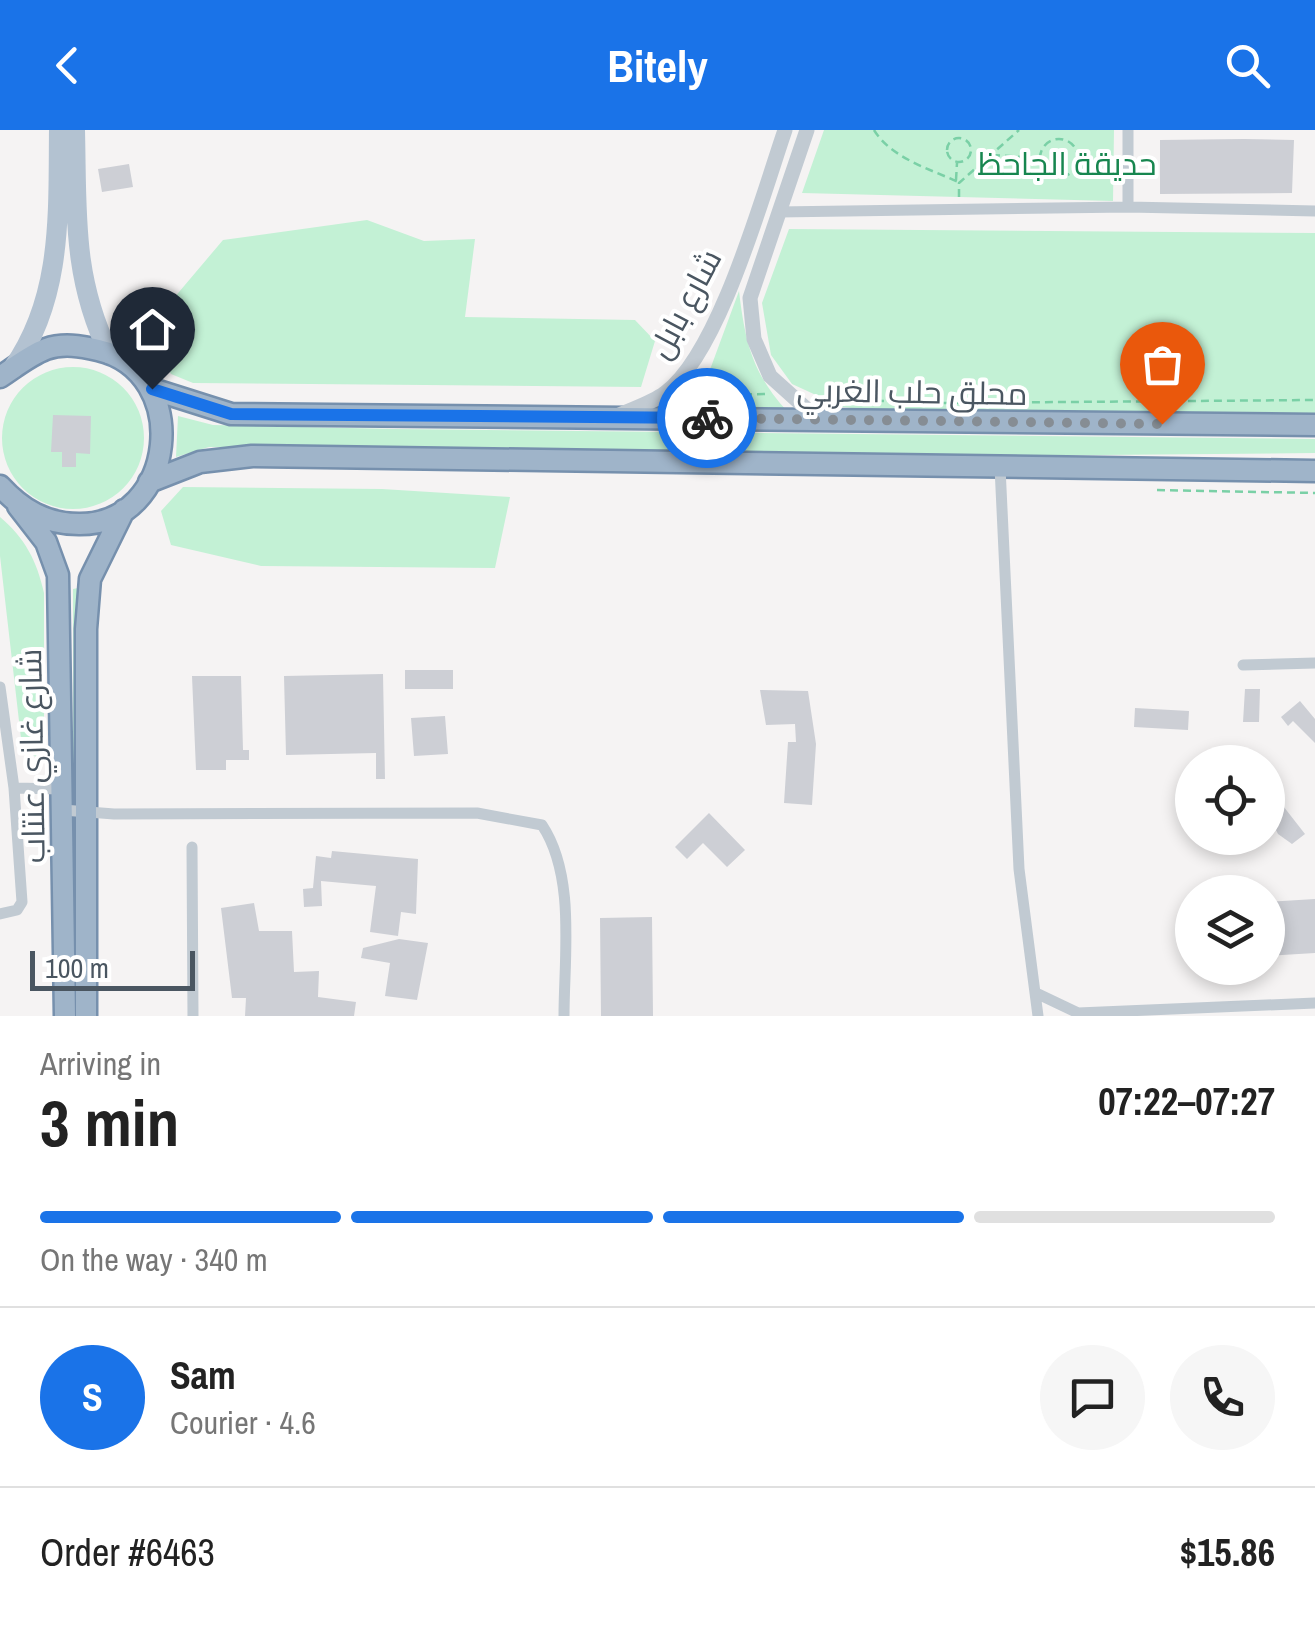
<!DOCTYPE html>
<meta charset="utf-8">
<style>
body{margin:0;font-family:"Archivo Narrow",Cairo,sans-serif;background:#f6f6f6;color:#222;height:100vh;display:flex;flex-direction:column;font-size:38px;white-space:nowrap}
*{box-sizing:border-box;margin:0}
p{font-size:32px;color:#767676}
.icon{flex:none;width:55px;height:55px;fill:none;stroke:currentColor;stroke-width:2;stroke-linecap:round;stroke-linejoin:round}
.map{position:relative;height:886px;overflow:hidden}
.panel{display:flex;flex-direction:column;background:#fff;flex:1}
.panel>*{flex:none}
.controls{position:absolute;left:1175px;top:615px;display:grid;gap:20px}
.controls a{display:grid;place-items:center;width:110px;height:110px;border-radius:50%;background:#fff;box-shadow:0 5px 15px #0003;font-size:50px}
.scale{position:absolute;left:30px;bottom:25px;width:165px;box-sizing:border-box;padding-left:10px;border:5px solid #4a5661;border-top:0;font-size:28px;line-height:35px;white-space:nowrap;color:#4a5661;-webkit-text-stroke:8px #fff;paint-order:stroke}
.pin{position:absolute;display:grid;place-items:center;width:85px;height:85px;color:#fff;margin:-102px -42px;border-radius:50% 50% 50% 0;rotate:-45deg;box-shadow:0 0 10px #0007}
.pin .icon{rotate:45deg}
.courier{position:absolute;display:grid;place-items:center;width:100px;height:100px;margin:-50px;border:8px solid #1a73e8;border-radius:50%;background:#fff;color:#222;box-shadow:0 2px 12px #0007}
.headline em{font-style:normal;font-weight:700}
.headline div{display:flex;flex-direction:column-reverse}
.headline{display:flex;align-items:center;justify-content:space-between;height:170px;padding:0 40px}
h1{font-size:65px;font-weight:700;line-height:75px}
.bar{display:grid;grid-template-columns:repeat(4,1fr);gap:15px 10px;align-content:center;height:120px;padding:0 40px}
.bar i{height:12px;border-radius:8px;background:#e0e0e0}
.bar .current{background:#1a73e8}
.bar p{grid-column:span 4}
.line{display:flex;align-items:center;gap:25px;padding:0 40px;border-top:2px solid #e0e0e0}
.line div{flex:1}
.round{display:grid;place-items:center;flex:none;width:105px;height:105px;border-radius:52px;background:#f6f6f6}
header{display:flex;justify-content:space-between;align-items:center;height:130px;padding:0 40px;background:#1a73e8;color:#fff;font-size:45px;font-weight:700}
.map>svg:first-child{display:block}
</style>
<header><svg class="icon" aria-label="back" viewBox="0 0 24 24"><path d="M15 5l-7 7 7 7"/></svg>Bitely<svg class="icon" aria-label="search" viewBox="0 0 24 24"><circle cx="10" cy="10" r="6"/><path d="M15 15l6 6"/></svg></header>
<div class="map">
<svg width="1315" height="886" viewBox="0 0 1315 886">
<rect width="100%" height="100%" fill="#f5f3f3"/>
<path fill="#c3f1d5" d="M824,0H1114L1113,71L802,63Z
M367,90L424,111L475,109L465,187L635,190L655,211L641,257L193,253L171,244L146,201L223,110Z
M789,99L1315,103V285L923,286L842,277L792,254L771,225L762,173Z
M739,161C745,211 752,243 787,281L681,277L708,245Z
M2 308a71 71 0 1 1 142 0a71 71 0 1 1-142 0Z
M178,286L213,295L394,299L1315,309V323L1001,326L209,317L176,327Z
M183,357L382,359L510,367L495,438L261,436L171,415L161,381Z
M0,387C25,408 37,431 44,463V633L22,617L0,426Z
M78,458L80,886H73V459Z"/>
<path fill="#cdcfd5" d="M1244,9L1294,10L1292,63L1160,64V10Z
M129,34L133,57L102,62L98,39Z
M53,285L91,286L90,324L76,323V337H62V322H51Z
M405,540H453V559H405Z
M383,544L385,649H376V623L286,625L284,546Z
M192,546H241L243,620H249V630H226V640H196Z
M1245,559H1260L1259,592H1243Z
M760,560L808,561L816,614L812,675L784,673L788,612H796L795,594L766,595Z
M1300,571L1315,589V613L1293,591L1288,596L1281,587Z
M1135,578L1189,581L1188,600L1134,597Z
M445,586L448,624L414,626L411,588Z
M1280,672L1305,704L1292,714L1278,704L1268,684Z
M709,683L745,720L727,737L703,713L687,729L675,717Z
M332,721L418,729L416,784L401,782L398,806L370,802L376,756L321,751L322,776L304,777L303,759L313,758L316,726L331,728Z
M1315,769V823L1268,826V772Z
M254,773L259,801H292L294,842L319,841L318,867L356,872L354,886H245L246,868H232L221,778Z
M652,787L653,886H601L600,788Z
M399,809L428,813L417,870L385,866L390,833L361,828L363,818Z"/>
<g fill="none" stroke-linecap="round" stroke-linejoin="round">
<defs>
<path id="trunk" d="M0,247C14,238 30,225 46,219C63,213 81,216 98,220C193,242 177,395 79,394C46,394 22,380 0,356
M152,259L231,284L1315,295
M149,352L200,332L252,326L1315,341
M18,376L46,412L58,445L65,886
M86,886V499L90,449L124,380"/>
</defs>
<use href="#trunk" stroke="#7690ad" stroke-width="25"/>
<path stroke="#7ad0a6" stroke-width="2.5" stroke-dasharray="8 5" stroke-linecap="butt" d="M874,0C891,28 930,39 958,52
M947 20a12 12 0 1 1 24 0a12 12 0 1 1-24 0Z
M1040 28a19 19 0 1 1 38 0a19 19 0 1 1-38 0Z
M992,25L1038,28
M956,50L957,33
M959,67V53L1019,0
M692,265L770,264
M824,269L942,273L1315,270
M1157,360L1315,363"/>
<path stroke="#c1cad2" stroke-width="11" d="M1128,77V0
M778,82L1128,77L1315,81
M1000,337L1019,739L1038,886
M1243,535L1315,533
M0,557L14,658
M63,680L114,684L477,683L542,695C576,746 564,827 564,886
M192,717L193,886
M0,784L17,780L22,772L14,658L62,659
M1036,863L1078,883L1315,873"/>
<path stroke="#c1cad2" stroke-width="15" d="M807,0L750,168L754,209L770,246L820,291
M617,286C632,279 652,273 665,263C719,224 763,64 785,0"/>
<path stroke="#b3c2d1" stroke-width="20" d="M75,0C77,82 72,147 109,223
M13,238C63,167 58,83 59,0"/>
<use href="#trunk" stroke="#9fb4c9" stroke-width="20"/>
</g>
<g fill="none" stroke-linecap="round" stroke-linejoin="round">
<path stroke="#868d94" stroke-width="10" stroke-dasharray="0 18" d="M707,288L1162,294"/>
<path stroke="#1a73e8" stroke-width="12" d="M152,259L231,284L707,288"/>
</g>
<g text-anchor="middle" stroke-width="8" stroke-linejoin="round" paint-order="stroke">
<g font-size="32" fill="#17864f" stroke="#fff">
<text x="1067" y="45">حديقة الجاحظ</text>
</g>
<g font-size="32" fill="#4a5661" stroke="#fff">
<text transform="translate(685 174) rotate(-62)" y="11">شارع بابل</text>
<text transform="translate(912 262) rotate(1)" y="11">محلق حلب الغربي</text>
<text transform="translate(32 626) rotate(-91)" y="11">شارع غازي عنتاب</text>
</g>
</g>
</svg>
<div class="controls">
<a><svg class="icon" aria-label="locate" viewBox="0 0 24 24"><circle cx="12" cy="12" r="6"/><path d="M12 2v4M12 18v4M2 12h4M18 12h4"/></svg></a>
<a><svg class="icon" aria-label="layers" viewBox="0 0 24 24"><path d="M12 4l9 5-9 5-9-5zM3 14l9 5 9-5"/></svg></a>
</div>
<div class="scale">100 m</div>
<div class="pin" style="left:1162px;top:294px;background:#ea580c"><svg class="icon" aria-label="bag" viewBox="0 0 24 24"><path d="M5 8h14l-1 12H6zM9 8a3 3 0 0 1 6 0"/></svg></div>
<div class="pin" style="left:152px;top:259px;background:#1f2937"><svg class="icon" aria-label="home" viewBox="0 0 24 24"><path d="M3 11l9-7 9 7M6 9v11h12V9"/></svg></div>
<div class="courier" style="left:707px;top:288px"><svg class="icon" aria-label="bike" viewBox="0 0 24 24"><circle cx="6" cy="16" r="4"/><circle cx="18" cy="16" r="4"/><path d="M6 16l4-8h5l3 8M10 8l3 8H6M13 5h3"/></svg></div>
</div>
<section class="panel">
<div class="headline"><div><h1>3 min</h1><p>Arriving in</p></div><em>07:22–07:27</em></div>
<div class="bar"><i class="current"></i><i class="current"></i><i class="current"></i><i></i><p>On the way · 340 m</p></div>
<div class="line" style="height:180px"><b class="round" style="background:#1a73e8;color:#fff">S</b><div><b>Sam</b><p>Courier · 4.6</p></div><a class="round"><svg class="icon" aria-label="chat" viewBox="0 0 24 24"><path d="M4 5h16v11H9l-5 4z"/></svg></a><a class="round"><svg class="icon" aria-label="phone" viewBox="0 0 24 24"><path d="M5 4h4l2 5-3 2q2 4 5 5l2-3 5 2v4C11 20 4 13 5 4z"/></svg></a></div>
<div class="line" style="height:130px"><div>Order #6463</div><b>$15.86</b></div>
</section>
